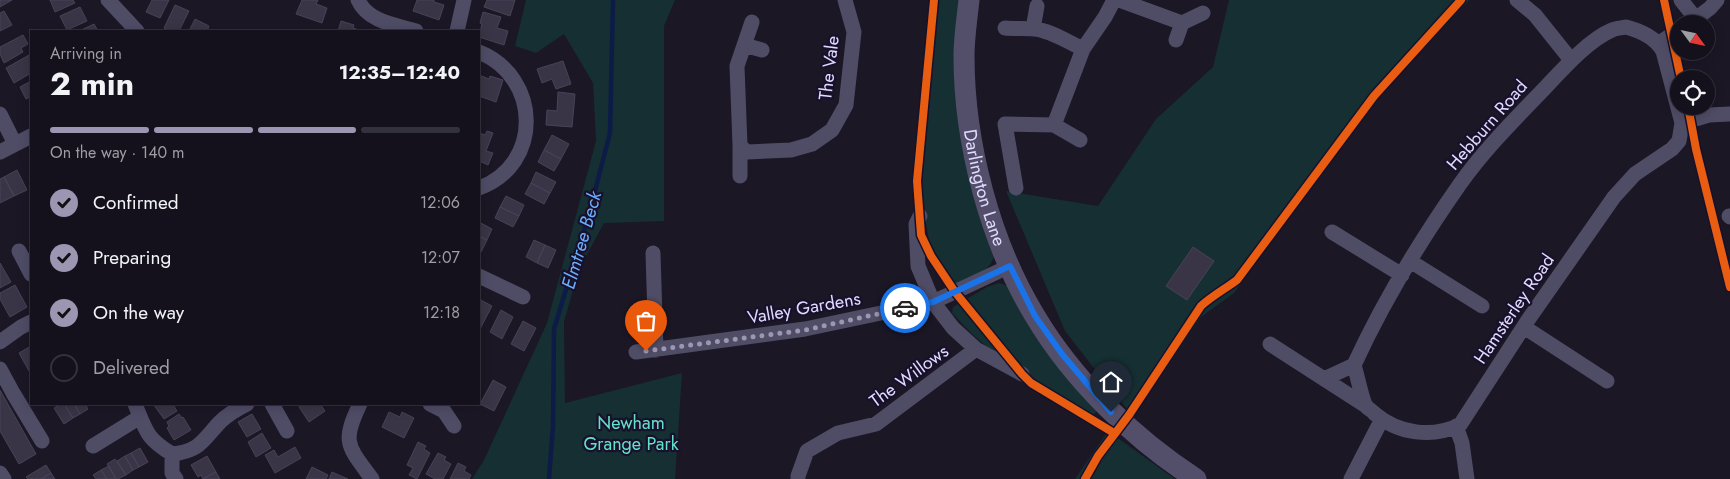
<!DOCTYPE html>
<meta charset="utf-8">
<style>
body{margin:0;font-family:Jost,sans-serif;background:#211f29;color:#f1f3f6;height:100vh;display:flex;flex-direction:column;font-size:19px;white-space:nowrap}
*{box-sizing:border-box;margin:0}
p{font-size:16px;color:#9d9da3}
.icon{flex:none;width:28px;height:28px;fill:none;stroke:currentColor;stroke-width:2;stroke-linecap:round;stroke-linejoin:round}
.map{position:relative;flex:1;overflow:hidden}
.panel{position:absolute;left:30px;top:30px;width:450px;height:375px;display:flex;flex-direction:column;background:#14111c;border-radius:0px;box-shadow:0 2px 12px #0003,0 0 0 1px #33313b}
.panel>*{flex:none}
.needle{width:32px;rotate:123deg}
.fabs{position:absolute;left:1670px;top:15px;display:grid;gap:10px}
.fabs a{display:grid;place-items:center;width:45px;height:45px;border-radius:50%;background:#14111c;box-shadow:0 2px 12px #0003,0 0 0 1px #33313b;font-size:25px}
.pin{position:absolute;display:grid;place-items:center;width:42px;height:42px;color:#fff;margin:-51px -21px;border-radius:50% 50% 50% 0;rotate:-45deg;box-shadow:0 0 5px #0007}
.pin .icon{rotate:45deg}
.courier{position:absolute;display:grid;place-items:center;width:50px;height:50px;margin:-25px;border:4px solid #1a73e8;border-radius:50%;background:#fff;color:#222;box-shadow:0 1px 6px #0007}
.overview em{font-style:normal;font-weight:700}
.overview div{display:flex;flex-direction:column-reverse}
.overview{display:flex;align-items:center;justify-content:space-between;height:85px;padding:0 20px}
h1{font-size:32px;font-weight:700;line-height:38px}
.bar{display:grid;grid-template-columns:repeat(4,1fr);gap:8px 5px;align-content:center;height:60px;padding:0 20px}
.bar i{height:6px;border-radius:4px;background:#33313b}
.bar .on{background:#9c96b3}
.bar p{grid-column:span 4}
ol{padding:0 20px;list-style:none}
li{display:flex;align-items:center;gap:15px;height:55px}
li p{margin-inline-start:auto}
li .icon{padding:5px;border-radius:50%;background:#9c96b3;color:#111;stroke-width:4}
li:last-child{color:#9d9da3}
li i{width:28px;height:28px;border:2px solid #33313b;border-radius:50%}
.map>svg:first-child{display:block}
</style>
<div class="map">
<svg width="1730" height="479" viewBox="0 0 1730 479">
<rect width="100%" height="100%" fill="#1b1725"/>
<path fill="#152f33" d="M526,0H675L664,26V221L604,223L579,269L564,322L565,403L682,373L675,479H472L484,460L547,323L596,141L593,83L564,34L536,53L515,46Z
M938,0H961L995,252C992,272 973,277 956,285L945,270L929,241L920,188Z
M1229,0H1469L1372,105L1234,293L1201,317L1134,416L1114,394L1065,331L1006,191L1098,206L1156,119L1213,67Z
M999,283L1008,286L1098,410L1093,415L1085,412L1038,382L992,351L972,334L952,313L953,307L987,287Z
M1108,431L1175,479H1075Z"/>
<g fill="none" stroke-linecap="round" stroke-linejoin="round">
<path stroke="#0c1c47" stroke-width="4.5" d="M549,479L553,426L554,329L589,214L610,133L613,0"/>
</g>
<path fill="#3a3546" stroke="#484258" d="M0,0H12L0,7Z
M50,0H73L75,3L55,12Z
M152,0H169L160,18L146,12Z
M302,0H318L316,4L327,8L322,23L296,14Z
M417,0H434V2L444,5L439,20L413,11Z
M487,0H515L510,16L484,7Z
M175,5L189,11L179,31H171L164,28Z
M80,7L87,21L67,30L60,16Z
M4,11L12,25L0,31V13Z
M483,12L501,17L497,28L508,31L504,45L479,37L482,24L480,23Z
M195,19L209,26L207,31H189Z
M341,21L354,25L353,28L362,31H338Z
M94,24L98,31H79Z
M23,35L28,44L21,48L23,52L4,63L0,54V47Z
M31,54V73L14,83L6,68Z
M563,61L571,84L556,89L552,79L542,83L537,69Z
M479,75L489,79L490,76L503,80L496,102L479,96Z
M31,81V100L30,97L26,99L20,87Z
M558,92L575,94L572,127L546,125L547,110L557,111Z
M487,131L493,133L486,151L493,153L488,165L479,161V133L485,135Z
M552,135L569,144L561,159L544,150Z
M544,150L561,159L554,171L538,162Z
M17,170L27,190L14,196L4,177Z
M536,172L556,182L550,193L531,183Z
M4,177L14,196L0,203V179Z
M531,183L550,193L544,204L525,194Z
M506,196L524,205L519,216L500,207Z
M500,207L519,216L513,227L495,218Z
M479,222L492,229L487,240L479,236Z
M479,236L487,240L481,252L479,251Z
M534,240L545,245L537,263L526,257Z
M545,245L556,250L548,268L537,263Z
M1193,247L1214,261L1187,300L1166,286Z
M0,263L11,282L0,288Z
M15,285L27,307L10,317L0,299V293Z
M479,299L492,306L480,329L479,328Z
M501,310L513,317L502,339L490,332Z
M523,321L536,328L524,351L511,344Z
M31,346V369L29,371L19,353Z
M493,380L506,387L494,411L480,404Z
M0,390L36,454L19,464L0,431Z
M61,404H64L73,418L64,424L54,408Z
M64,404H74L80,414L73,418Z
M74,404H85L88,409L80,414Z
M153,404H176L174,406L177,411L164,419Z
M304,404H320L325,411L309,422L299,407Z
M389,412L400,417L402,412L414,418L404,438L382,427Z
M179,414L182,418L183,417L191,430L174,440L167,428L169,426L167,422Z
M252,414L261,429L247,437L238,422Z
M262,433L271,448L256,457L248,442Z
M418,442L426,446L424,449L430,453L417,479L409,475L413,468L407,465Z
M295,447L301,458L275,473L265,455L274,450L278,457Z
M140,448L148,462L139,467L131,453Z
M131,453L139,467L133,470L125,456Z
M438,453L446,457L444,460L451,464L443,479H435L426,474Z
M125,456L133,470L126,475L117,461Z
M207,456L216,472L203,479L201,475L198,477L191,465Z
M115,459L126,475L118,479H116L107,464Z
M458,463L466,467L464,471L471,475L469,479H450Z
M46,465L51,473L41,479H28L26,477Z
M109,466L116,479H107L101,470Z
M312,467L328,475L326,479H306Z
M101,470L107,479H96L93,475Z
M216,472L220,479H203Z
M332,472L348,479H329Z
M51,473L55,479H41Z"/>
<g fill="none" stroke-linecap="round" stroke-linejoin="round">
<path stroke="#4f4c66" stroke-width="15" d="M108,0L137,31
M358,0C368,22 396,25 416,31
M1119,0L1182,23
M1517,0L1535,15L1571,60
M1681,0L1696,19
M752,22L737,66L740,146L747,152L791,150L812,144L832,130L846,105L854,32L845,0
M1689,24L1710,8L1717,0
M1626,27C1641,31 1655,37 1663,51L1682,123L1679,141L1672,149L1635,174L1614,197L1528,320L1460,425C1432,438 1399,434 1375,414C1373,411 1368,409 1366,406C1362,400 1357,374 1354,365C1383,302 1420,241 1460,184C1484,150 1514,120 1543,90C1561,71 1588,40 1612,30C1616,28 1622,28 1626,27Z
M1005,28C1015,29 1026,28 1034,29C1050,30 1068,42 1083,49
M1033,29L1037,6
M457,31L464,0
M1176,40L1182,23L1203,13
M1659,43L1679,30
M744,45L762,50
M479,52C541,77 543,165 479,188
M0,114L15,144
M1682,123L1709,115L1730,114
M1054,125L1083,49L1105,17L1114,0
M0,152L31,136
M740,176V146
M1016,188L1005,124L1054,125L1080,140
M920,216L916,224L918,266L933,302L953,328L976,349L1022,374
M1729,216L1730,217
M1332,232L1402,275
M19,251L31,274
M653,253L656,350
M1410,261L1482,306
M479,276L523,297
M1524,327L1607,381
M0,342L21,327L31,322
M1270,344L1366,406
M636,352L805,329L933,302L1010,266
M0,369L13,393L42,441
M1324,379L1354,365
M135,404C146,431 146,438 172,454V473L176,479
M272,404L287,431
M360,404C341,443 348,446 372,479
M430,404L444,411L454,426
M1456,426L1462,443L1467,479
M93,446L140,417
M172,454C200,451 202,441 220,422C228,414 237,409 247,404
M0,473L4,479
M798,479V476L807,451L838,433L876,424L976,349
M1351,479L1382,419"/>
<path stroke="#534f6b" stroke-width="21" id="s1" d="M969,0C967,19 964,38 964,56C964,143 990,242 1035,316C1073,380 1134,439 1196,479"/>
<defs>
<path id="cycleway" d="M934,0L917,181L921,235L931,256L955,292L1022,374L1031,383L1114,433
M1664,0L1681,79
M1688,106L1696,149L1730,287
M1085,479L1098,456L1129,415L1201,306C1212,296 1225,289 1237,280L1374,96L1461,0"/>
</defs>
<use href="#cycleway" stroke="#18112b" stroke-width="11"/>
<use href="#cycleway" stroke="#e95d12" stroke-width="8"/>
</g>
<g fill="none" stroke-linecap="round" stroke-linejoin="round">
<path stroke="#9c96b3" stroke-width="5" stroke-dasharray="0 9" d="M646,351L805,330L905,308"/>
<path stroke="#1a73e8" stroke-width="6" d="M905,308L933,302L1010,266L1035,316L1062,354L1111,412"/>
</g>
<g text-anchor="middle" stroke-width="4.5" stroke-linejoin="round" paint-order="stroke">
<g font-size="18" fill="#e2dbff" stroke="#18112b">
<text transform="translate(829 68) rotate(-83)" y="6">The Vale</text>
<text transform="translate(1487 125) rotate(-49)" y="6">Hebburn Road</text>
<text dy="6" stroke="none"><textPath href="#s1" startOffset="190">Darlington Lane</textPath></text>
<text transform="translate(804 308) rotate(-10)" y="6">Valley Gardens</text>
<text transform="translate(1514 309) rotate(-56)" y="6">Hamsterley Road</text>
<text transform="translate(909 376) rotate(-36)" y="6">The Willows</text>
</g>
<g font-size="18" fill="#65e1cb" stroke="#18112b">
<text x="631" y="429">Newham<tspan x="631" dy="21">Grange Park</tspan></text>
</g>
<g font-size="19" font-style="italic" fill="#6aaefe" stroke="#18112b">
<text transform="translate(581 240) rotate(-74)" y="7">Elmtree Beck</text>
</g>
</g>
</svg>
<div class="fabs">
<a><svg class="needle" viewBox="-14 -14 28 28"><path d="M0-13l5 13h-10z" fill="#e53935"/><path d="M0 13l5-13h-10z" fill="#9d9da3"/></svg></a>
<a><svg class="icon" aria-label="locate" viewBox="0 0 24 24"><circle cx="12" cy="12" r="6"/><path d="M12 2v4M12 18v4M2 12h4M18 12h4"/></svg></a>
</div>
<div class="pin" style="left:646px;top:351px;background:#ea580c"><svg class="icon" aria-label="bag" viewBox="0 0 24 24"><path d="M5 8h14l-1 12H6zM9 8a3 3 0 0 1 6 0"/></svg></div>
<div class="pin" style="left:1111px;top:412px;background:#1f2937"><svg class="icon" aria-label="home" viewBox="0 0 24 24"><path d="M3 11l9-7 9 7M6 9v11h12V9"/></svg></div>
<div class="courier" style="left:905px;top:308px"><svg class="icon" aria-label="car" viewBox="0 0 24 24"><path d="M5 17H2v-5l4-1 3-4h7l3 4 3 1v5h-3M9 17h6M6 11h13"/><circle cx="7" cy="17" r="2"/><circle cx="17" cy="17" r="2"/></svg></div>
<section class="panel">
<div class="overview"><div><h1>2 min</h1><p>Arriving in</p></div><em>12:35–12:40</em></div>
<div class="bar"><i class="on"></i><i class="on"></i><i class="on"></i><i></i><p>On the way · 140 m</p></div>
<ol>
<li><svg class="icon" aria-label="check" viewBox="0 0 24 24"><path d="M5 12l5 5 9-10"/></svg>Confirmed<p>12:06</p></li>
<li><svg class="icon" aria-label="check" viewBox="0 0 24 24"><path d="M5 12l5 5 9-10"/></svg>Preparing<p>12:07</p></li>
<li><svg class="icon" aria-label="check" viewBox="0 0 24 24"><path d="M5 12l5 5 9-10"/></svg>On the way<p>12:18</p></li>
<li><i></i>Delivered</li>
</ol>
</section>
</div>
